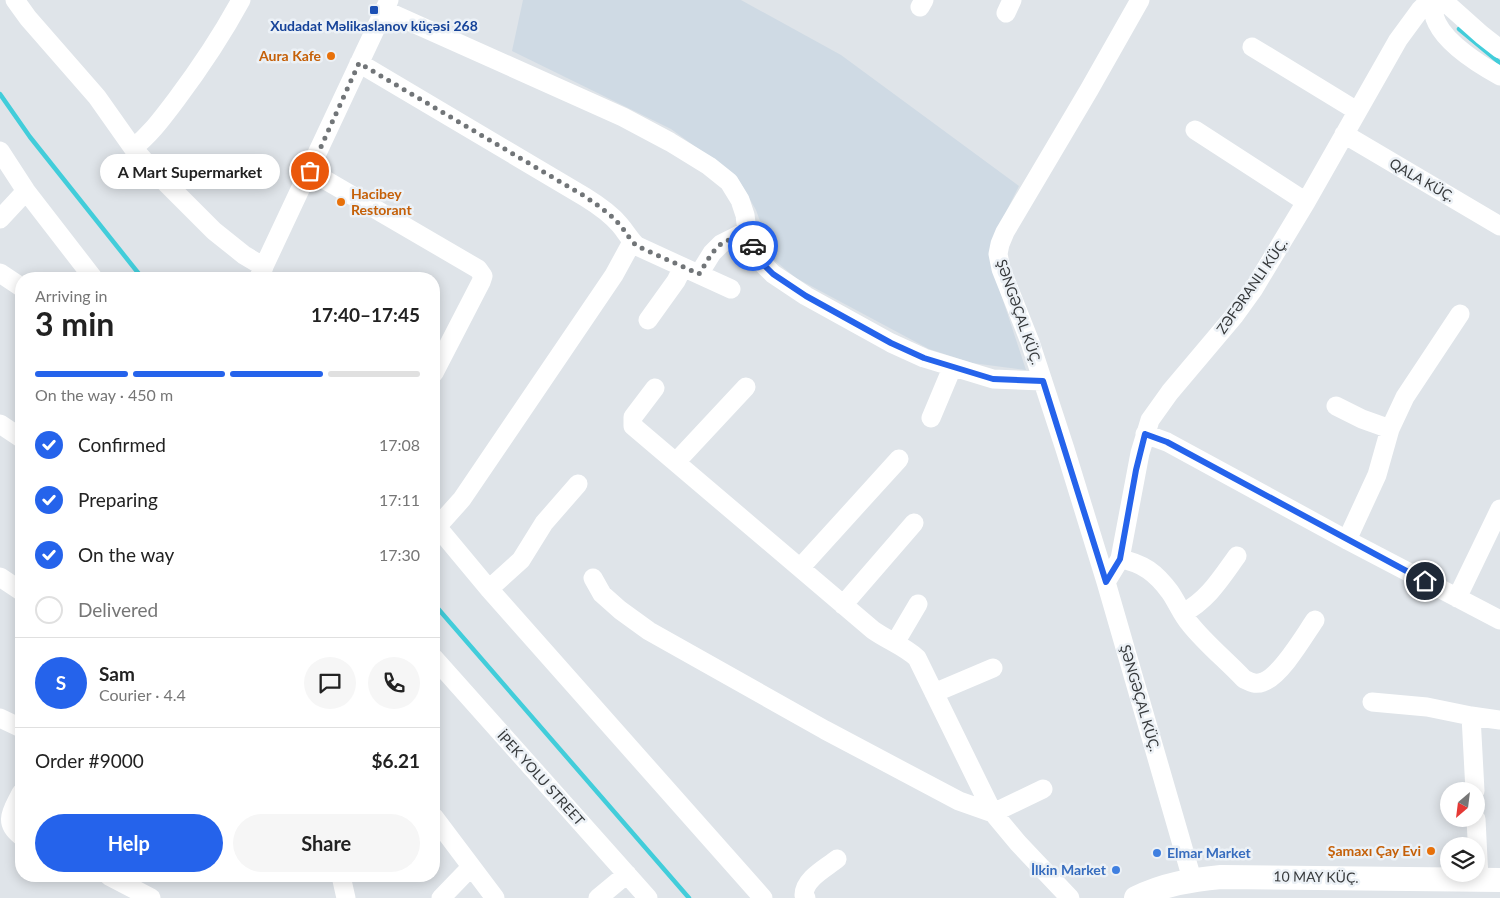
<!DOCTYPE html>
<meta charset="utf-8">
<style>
body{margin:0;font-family:Lato,sans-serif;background:#f6f6f6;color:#222;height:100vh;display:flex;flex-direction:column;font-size:19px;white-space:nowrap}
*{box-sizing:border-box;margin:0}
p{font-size:16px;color:#767676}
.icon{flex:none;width:28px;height:28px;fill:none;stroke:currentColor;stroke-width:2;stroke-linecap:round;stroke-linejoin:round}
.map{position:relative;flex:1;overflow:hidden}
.side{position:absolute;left:15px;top:272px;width:425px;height:610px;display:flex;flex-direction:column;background:#fff;border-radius:20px;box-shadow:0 2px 12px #0003}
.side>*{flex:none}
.needle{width:32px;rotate:208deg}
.fabs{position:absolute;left:1440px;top:782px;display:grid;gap:10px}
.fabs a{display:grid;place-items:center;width:45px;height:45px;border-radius:50%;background:#fff;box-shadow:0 2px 12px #0003;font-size:25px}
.pin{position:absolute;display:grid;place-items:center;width:42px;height:42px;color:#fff;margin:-21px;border:2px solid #fff;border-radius:50%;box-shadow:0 1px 5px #0007}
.courier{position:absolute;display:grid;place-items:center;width:50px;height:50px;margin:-25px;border:4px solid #2563eb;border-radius:50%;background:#fff;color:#222;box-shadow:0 1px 6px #0007}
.bubble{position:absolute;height:35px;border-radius:18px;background:#fff;box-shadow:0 2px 12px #0003;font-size:16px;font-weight:700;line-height:35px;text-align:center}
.overview em{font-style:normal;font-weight:700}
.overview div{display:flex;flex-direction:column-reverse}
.overview{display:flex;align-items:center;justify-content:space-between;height:85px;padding:0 20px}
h1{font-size:32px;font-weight:700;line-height:38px}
.bar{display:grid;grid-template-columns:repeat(4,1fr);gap:8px 5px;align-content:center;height:60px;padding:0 20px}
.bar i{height:6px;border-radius:4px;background:#e0e0e0}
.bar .current{background:#2563eb}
.bar p{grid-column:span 4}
.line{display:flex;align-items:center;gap:12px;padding:0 20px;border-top:1px solid #e0e0e0}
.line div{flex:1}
.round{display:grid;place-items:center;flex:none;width:52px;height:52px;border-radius:26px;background:#f6f6f6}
ol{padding:0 20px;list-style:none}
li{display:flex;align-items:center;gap:15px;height:55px}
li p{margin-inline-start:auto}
li .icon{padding:5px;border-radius:50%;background:#2563eb;color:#fff;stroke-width:4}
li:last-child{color:#767676}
li i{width:28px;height:28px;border:2px solid #e0e0e0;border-radius:50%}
.button{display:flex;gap:10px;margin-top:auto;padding:10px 20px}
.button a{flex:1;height:58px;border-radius:30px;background:#2563eb;color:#fff;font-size:20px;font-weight:700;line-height:58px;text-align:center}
.button a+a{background:#f6f6f6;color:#222}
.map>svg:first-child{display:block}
</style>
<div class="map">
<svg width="1500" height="898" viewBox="0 0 1500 898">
<rect width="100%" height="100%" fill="#dfe4e9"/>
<path fill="#cfdae4" d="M523,0H741L841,55L1019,186L1000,224L991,264L1026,370L972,363L929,349L796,278L774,260L756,210L737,177L671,129L512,51Z"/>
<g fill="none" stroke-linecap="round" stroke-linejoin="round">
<path stroke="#42cdda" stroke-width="4.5" d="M1459,29L1500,63
M0,94L30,137L143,279
M434,604L689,898"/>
<path stroke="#fff" stroke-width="19" d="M15,0L28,18L97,97L133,148L152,169L214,231L244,255L264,267
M1140,0L1089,90L1005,232L1000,244L998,254L1001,269L1030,342L1065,449L1106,582L1192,879
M1433,0C1433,8 1433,16 1437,23C1447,44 1480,65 1500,76
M1440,0L1446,3L1482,35L1500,49
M920,7L924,0
M384,10L623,117L670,142L709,166L729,182L740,200L745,215L747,231L753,247L763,264L773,274L806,296L891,343L924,358L993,379L1043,381
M1006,13L1012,0
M1252,47L1357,111
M359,63L585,197C598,205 610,213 620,225C626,232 630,240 637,246L731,289
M1195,130L1306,202
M1344,134L1500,226
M133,148C151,134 163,117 176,100C200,68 222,35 241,0
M0,151L26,191L94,279
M310,171L478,269L483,276L481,282L434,373
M0,219L26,191
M0,273L21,287
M699,274L712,253L721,244L747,231
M258,279L389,0
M648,320L676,281L683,267
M655,388L633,417V426L873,630C887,640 904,646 917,658L993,813L1043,789
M1336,406L1362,419L1390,429
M931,418L952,368
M0,424L21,438
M1145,434L1167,442L1347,540L1500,620
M676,462L746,387
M434,523L489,589L763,898
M437,527L462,499L614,275L632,242
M1347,540L1377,475L1390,429L1405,397L1460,314
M1120,559C1143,563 1156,573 1170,592C1177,602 1182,615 1190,624C1206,644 1226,660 1244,679C1250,682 1255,685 1263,682C1281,676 1304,636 1315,620
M800,568L899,459
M0,577L21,591
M593,578L602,594L620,610L649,631L825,730L959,801L993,813L1018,843L1070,898
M1106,582L1120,559L1140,453L1150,420L1170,392L1235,315L1253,290L1306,202L1398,40L1420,10L1430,0
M489,589L521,560L544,523L578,484
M1457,598L1500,509
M843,605L914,523
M1183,613C1208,600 1221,578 1237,556
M895,643L918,604
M434,658L648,898
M934,693L993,668
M1372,702L1427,707L1471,716L1500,720
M1471,716L1475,791
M0,718L21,728
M21,793C13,810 2,822 21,836
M434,817L495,898
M1476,819L1479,879
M109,876L151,898
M341,876L346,898
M441,898L471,867
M598,898L627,874
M806,898L804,895C804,879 826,868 837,859"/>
<path stroke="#fff" stroke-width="24" d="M1136,898C1164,884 1191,880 1221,877L1500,880"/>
</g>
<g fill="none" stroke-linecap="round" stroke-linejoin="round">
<path stroke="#717578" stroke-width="5" stroke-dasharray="0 9" d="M310,171L359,63L586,197C598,206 610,213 620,225C626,232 630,240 637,246L699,274L712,253L721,244L747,231L753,246"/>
<path stroke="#2563eb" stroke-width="6" d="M753,246L763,264L773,274L806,296L891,343L924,358L993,379L1043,381L1106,582L1120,559L1136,470L1145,434L1167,442L1425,581"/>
</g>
<rect fill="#1a4fb4" stroke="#ecf1f6" stroke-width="2" x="369" y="5" width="10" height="10" rx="2.5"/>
<g fill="#e8710a" stroke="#ecf1f6" stroke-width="2">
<circle cx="331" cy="56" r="5"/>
<circle cx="341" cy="202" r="5"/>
<circle cx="1431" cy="851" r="5"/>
</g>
<g fill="#3f7fe0" stroke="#ecf1f6" stroke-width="2">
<circle cx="1157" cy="853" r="5"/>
<circle cx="1116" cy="870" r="5"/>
</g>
<g text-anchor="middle" stroke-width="5" stroke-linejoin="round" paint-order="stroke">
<g font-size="14" font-weight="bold" fill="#164399" stroke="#ecf1f6">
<text x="374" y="31">Xudadat Məlikaslanov küçəsi 268</text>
</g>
<g font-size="14" font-weight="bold" fill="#c56008" stroke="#ecf1f6" text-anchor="end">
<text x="321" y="61">Aura Kafe</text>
<text x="351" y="199" text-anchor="start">Hacibey<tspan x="351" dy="16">Restorant</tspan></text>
<text x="1421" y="856">Şamaxı Çay Evi</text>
</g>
<g font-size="14" fill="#36393b" stroke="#ecf1f6">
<text transform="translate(1422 180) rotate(30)" y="5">QALA KÜÇ.</text>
<text transform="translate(1252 286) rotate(-55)" y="5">ZƏFƏRANLI KÜÇ.</text>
<text transform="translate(1019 312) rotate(71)" y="5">ŞƏNGƏÇAL KÜÇ.</text>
<text transform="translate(1140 698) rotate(74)" y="5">ŞƏNGƏÇAL KÜÇ.</text>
<text transform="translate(541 778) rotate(48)" y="5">İPEK YOLU STREET</text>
<text transform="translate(1316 877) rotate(1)" y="5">10 MAY KÜÇ.</text>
</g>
<g font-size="14" font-weight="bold" fill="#366cbe" stroke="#ecf1f6" text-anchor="start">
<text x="1167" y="858">Elmar Market</text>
<text x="1106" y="875" text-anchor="end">İlkin Market</text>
</g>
</g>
</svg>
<div class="fabs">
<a><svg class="needle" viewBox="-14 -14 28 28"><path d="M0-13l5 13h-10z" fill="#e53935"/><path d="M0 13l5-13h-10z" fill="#767676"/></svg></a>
<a><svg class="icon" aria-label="layers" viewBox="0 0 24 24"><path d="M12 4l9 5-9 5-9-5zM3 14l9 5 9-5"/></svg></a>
</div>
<div class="pin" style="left:310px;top:171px;background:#ea580c"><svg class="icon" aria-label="bag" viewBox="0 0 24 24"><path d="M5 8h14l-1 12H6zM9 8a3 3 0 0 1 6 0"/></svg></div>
<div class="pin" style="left:1425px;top:581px;background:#1f2937"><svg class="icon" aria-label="home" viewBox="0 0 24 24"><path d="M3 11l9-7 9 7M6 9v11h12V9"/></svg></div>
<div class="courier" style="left:753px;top:246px"><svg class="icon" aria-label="car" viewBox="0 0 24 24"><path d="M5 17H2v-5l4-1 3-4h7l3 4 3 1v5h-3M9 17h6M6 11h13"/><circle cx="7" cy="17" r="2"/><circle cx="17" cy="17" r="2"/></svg></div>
<div class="bubble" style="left:100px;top:154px;width:180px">A Mart Supermarket</div>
<section class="side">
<div class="overview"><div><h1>3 min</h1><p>Arriving in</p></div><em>17:40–17:45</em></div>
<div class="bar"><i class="current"></i><i class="current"></i><i class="current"></i><i></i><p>On the way · 450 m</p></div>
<ol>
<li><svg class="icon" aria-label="check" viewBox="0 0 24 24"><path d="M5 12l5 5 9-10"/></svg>Confirmed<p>17:08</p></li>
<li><svg class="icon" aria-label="check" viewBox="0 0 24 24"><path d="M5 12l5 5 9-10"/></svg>Preparing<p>17:11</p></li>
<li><svg class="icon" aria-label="check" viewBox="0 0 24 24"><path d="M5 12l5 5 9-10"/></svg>On the way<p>17:30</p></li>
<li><i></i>Delivered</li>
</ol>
<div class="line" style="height:90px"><b class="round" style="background:#2563eb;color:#fff">S</b><div><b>Sam</b><p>Courier · 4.4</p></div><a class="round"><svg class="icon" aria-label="chat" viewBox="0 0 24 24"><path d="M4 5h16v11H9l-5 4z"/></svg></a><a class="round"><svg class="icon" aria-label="phone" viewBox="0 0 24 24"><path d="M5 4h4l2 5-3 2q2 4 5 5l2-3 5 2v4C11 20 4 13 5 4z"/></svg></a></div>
<div class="line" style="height:65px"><div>Order #9000</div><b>$6.21</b></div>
<div class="button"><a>Help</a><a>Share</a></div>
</section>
</div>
